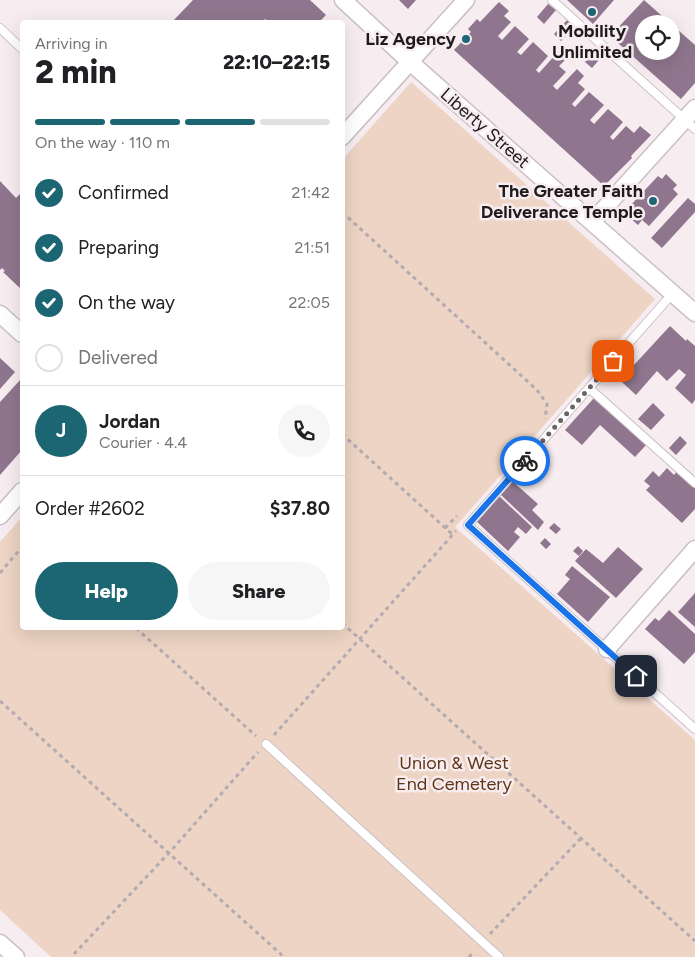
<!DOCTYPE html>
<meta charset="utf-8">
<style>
body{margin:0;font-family:Figtree,sans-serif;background:#f6f6f6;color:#202124;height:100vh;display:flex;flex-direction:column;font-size:19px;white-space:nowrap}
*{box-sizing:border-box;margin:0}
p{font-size:16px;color:#757577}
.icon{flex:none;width:28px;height:28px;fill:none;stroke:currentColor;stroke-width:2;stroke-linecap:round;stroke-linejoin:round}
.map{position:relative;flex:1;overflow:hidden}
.panel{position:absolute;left:20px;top:20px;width:325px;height:610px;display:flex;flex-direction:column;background:#fff;border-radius:5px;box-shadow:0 5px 20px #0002}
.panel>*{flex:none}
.fabs{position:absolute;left:635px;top:15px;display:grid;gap:10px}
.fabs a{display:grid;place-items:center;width:45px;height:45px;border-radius:50%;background:#fff;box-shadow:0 5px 20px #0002;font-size:25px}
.pin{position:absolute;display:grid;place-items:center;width:42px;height:42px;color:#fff;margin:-21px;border-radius:10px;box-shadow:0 2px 8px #0006}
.courier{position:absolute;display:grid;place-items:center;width:50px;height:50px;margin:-25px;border:4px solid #1a73e8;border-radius:50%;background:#fff;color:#222;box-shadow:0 1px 6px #0007}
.overview em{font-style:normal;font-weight:800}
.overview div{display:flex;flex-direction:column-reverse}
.overview{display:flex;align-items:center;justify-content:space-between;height:85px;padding:0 15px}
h1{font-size:32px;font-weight:800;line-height:38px}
.bar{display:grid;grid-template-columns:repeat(4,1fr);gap:8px 5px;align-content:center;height:60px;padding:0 15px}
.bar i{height:6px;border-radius:4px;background:#e0e0e0}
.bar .current{background:#1c6572}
.bar p{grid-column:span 4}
.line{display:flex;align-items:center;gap:12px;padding:0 15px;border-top:1px solid #e0e0e0}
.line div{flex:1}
.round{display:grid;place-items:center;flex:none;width:52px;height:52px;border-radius:26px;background:#f6f6f6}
ol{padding:0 15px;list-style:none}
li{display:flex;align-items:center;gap:15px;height:55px}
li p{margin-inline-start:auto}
li .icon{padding:5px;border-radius:50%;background:#1c6572;color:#fff;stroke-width:4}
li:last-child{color:#757577}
li i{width:28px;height:28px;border:2px solid #e0e0e0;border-radius:50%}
.action{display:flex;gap:10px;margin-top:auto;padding:10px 15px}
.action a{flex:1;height:58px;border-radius:30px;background:#1c6572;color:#fff;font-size:20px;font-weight:800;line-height:58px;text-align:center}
.action a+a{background:#f6f6f6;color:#202124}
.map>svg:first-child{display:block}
</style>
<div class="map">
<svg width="695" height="957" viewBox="0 0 695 957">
<rect width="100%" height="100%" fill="#f7ecf0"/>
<path fill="#edd4c4" d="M411,82L655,299L455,527L695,740V957H51L0,910V542L22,517V628H342L343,159Z"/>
<path fill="#8f768e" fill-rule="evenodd" d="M193,0H310L326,15L319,22H269L265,19L262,22H172Z
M399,0H416L408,9Z
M567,0H614L593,24Z
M644,0L695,45V83L681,99L610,36ZM644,24H671V51H644Z
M499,2L509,11L504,16L511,22L498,36L502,40L515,26L529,39L517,52L521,55L533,42L548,56L536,70L539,73L557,53L565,60L559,66L566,72L553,86L557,90L577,69L584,76L578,83L585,89L572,104L575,107L589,92L604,105L590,120L594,124L608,109L623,122L610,137L613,140L626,126L634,133L640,126L651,135L631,156L632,158L604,186L454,50L471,32L468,29L477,19L480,22Z
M548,4L556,10L544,24L537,17Z
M567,20L574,27L561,41L554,34Z
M597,48L604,54L592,68L585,62Z
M666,174L677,185L673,189L678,194L649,226L642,220L638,225L630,218L634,214L628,208L658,176L662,179Z
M0,181L16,198L20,194L22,197V290L3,272L5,271L2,268L0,270Z
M688,198L695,204V212L662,248L651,238Z
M670,326L686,341L687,339L695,346V400L692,404L675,388L686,375L679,369L667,381L657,371L636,395L611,372L624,358L633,366Z
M0,358L15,372L0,389Z
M21,379L22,450L0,475V402Z
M594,398L646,445L635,457L600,425L582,445L565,430Z
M653,403L665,415L651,430L638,419Z
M680,436L687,443L676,455L669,448Z
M667,468L674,475L677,471L695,488V509L682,523L646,490L650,486L644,481L653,471L659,477Z
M511,480L538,504L532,510L544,522L538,530L499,493Z
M498,495L532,527L526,534L518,527L514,532L520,537L508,551L475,520Z
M554,523L561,529L556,534L549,528Z
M545,538L551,544L546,549L540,543Z
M578,546L583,551L579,556L573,551Z
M618,547L643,569L616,598L575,561L586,549L603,563Z
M572,566L610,597L588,622L557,594L570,579L565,575Z
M695,593V627L678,612Z
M669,610L695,634V652L684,664L645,629L655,618L659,621Z"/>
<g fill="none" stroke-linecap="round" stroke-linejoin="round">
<defs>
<path id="lane" d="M552,0L695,129
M0,28L22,49
M673,293L468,525L695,729
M589,388L695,483
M266,744L499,957"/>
<path id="street" d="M343,0L410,62L695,313
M342,137L466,0
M592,222L695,108
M0,314L22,334
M0,516L22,491
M607,649L695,549
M0,943L16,957"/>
</defs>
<use href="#lane" stroke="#cbc1c4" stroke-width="10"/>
<use href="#street" stroke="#cbc1c4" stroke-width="19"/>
<path stroke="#b4abaf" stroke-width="3" stroke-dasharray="4 4" stroke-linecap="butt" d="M342,212L537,390L547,404L545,419
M342,434L453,535
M445,528L457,516
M0,573L22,547
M342,623L695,941
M136,628L256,736
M0,701L284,957
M274,735L456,531
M490,934L581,838
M74,954L168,854L258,752
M469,957L474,951"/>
<use href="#lane" stroke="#fff" stroke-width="8"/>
<use href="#street" stroke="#fff" stroke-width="16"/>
</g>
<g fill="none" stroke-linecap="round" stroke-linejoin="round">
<path stroke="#6a6466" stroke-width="5" stroke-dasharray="0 9" d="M525,461L613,361"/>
<path stroke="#1a73e8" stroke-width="6" d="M525,461L468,525L636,676"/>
</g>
<g fill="#1c6572" stroke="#f7ecf0" stroke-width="2">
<circle cx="592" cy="12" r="5"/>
<circle cx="466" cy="39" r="5"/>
<circle cx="653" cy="201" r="5"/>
</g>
<g text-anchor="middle" stroke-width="5" stroke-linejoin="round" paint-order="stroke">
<g font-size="18" font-weight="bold" fill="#1e1b1c" stroke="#f7ecf0" text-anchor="end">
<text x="592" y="37" text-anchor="middle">Mobility<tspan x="592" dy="21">Unlimited</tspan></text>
<text x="456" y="45">Liz Agency</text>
<text x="643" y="197">The Greater Faith<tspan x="643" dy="21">Deliverance Temple</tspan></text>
</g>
<g font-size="18" fill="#1e1b1c" stroke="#f7ecf0">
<text transform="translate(485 128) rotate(41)" y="6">Liberty Street</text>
</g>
<g font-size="18" fill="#613515" stroke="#f7ecf0">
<text x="454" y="769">Union &amp; West<tspan x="454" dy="21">End Cemetery</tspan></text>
</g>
</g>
</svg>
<div class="fabs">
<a><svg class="icon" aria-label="locate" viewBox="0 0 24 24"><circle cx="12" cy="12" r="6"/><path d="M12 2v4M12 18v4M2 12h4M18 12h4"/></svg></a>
</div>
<div class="pin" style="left:613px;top:361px;background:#ea580c"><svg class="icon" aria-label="bag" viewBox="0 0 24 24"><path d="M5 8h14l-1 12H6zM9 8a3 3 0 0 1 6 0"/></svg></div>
<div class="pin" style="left:636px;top:676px;background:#1f2937"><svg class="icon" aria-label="home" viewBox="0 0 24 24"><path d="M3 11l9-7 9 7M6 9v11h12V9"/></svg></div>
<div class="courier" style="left:525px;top:461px"><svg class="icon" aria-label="bike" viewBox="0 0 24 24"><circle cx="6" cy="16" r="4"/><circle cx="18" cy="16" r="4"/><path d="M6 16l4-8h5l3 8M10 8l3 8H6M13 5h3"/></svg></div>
<section class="panel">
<div class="overview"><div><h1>2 min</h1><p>Arriving in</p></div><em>22:10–22:15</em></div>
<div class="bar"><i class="current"></i><i class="current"></i><i class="current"></i><i></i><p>On the way · 110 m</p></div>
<ol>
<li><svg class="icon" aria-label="check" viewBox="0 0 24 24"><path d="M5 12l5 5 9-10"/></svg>Confirmed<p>21:42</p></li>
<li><svg class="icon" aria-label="check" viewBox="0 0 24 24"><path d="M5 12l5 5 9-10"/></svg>Preparing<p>21:51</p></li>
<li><svg class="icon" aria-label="check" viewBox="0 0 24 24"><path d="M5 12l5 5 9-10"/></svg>On the way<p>22:05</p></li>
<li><i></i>Delivered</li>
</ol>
<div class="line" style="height:90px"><b class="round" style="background:#1c6572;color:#fff">J</b><div><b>Jordan</b><p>Courier · 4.4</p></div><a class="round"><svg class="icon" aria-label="phone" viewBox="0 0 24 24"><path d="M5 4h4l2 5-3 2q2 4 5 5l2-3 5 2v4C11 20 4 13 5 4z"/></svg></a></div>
<div class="line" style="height:65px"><div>Order #2602</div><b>$37.80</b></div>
<div class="action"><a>Help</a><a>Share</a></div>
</section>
</div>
